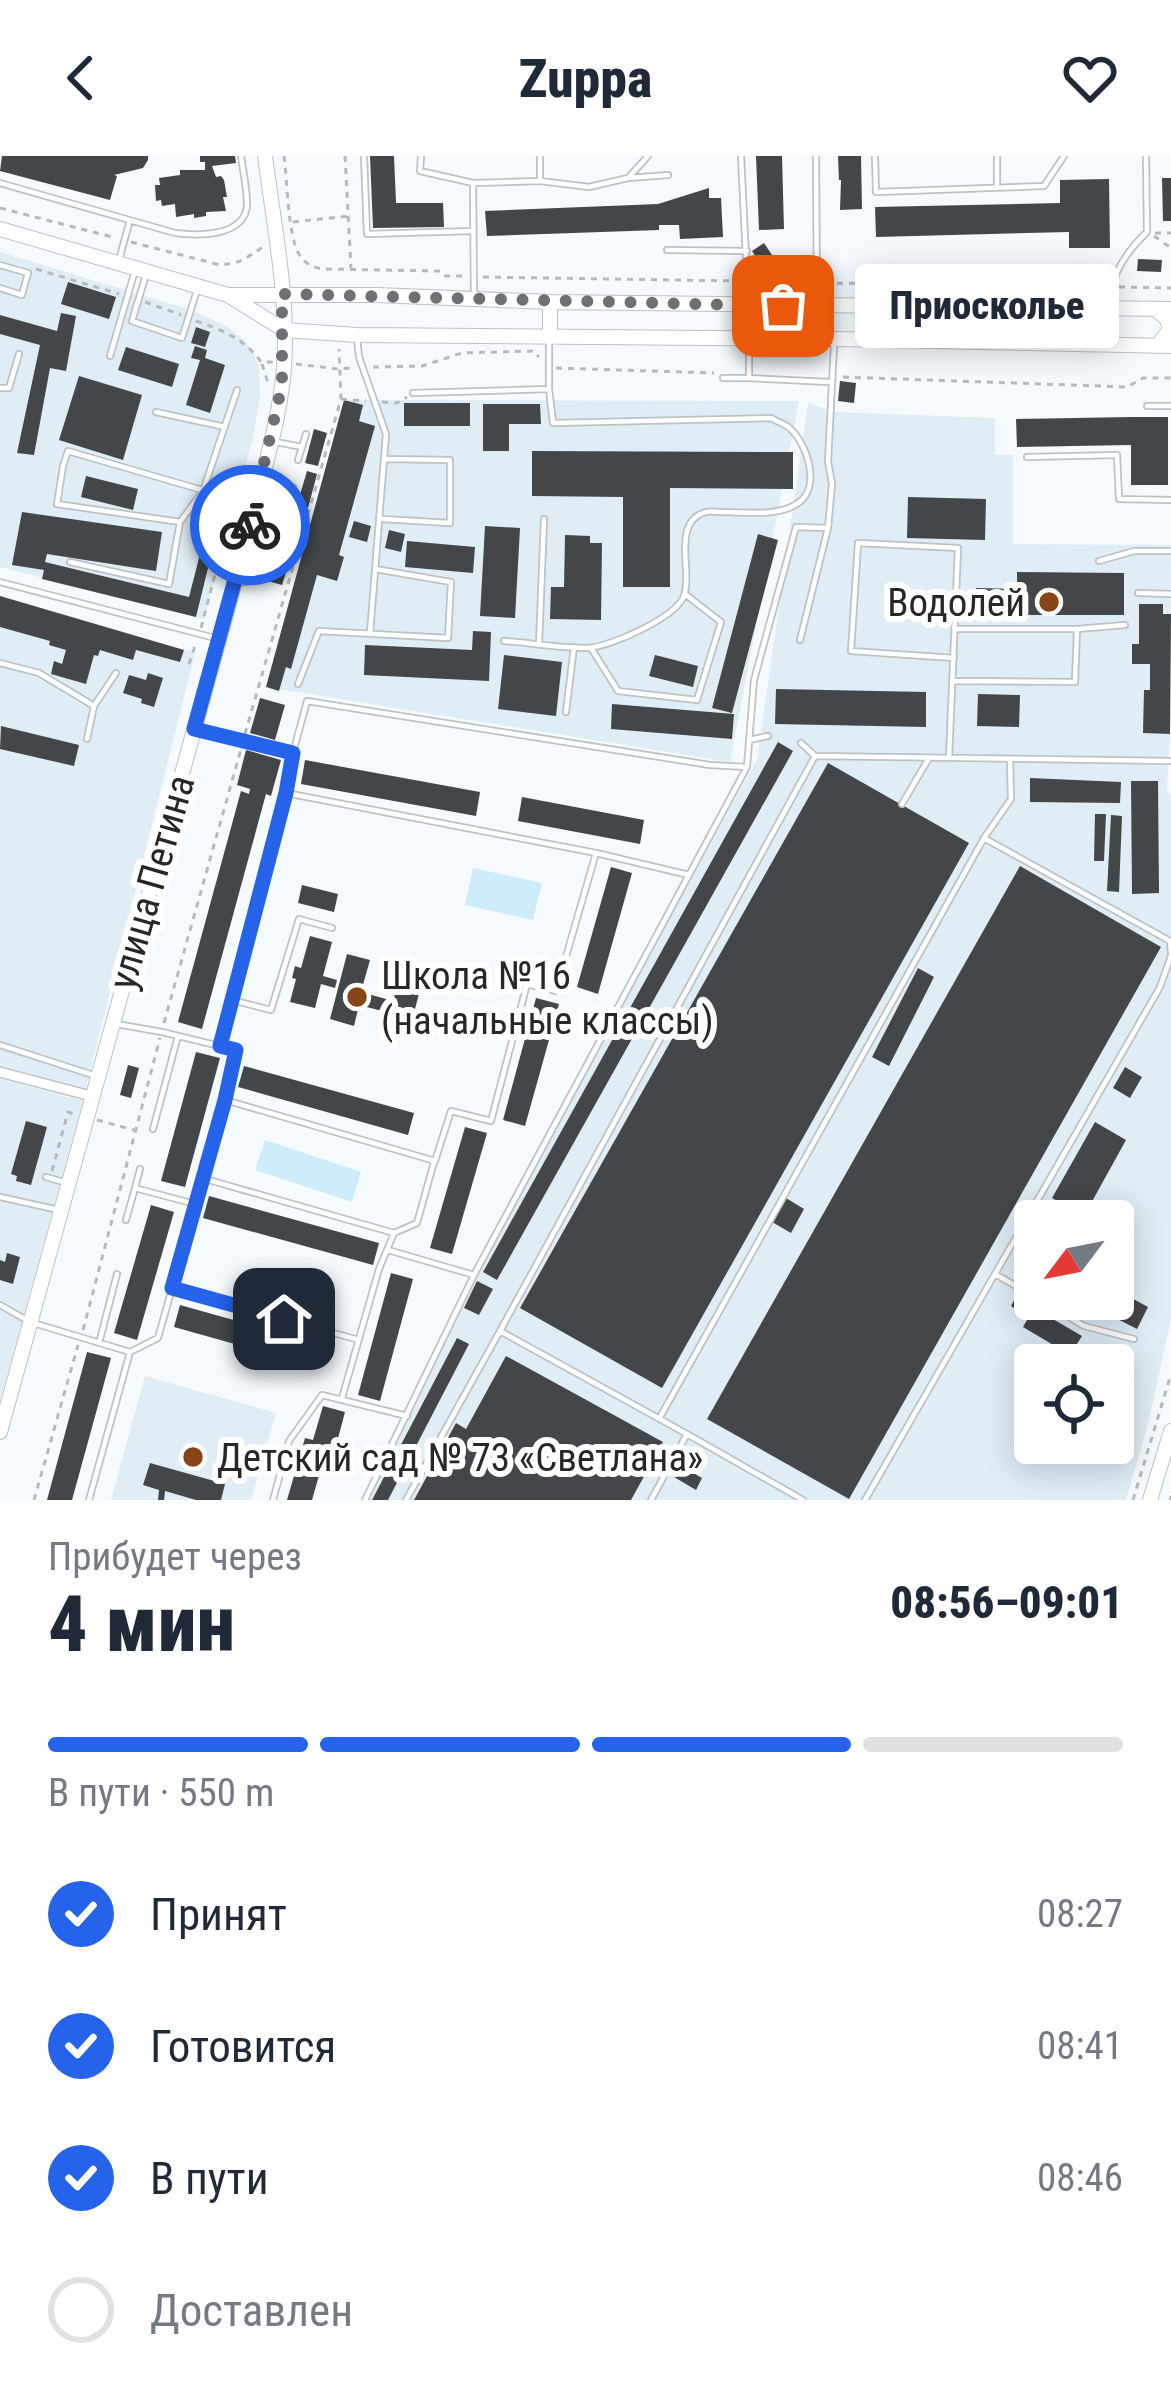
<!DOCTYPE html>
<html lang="ru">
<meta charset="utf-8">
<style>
body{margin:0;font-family:"Roboto Condensed",sans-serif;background:#f6f6f7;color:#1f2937;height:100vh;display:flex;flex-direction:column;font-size:45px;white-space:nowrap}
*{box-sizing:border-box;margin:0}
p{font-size:39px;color:#747a83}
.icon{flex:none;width:66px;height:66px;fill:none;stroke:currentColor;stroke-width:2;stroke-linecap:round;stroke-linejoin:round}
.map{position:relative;height:1344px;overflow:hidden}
.details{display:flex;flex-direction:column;background:#fff;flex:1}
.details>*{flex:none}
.needle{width:78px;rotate:238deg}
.controls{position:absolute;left:1014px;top:1044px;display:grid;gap:24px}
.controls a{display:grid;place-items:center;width:120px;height:120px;border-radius:12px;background:#fff;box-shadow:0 6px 30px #0003;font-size:60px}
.pin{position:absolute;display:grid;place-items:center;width:102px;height:102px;color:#fff;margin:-51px;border-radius:24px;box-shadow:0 6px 18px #0006}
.courier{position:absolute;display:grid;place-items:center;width:120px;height:120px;margin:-60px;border:9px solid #2563eb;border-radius:50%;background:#fff;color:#222;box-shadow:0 3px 15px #0007}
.bubble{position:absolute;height:84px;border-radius:12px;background:#fff;box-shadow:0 6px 30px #0003;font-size:39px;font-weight:800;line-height:84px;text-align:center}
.head em{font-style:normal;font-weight:800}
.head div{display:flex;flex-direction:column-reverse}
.head{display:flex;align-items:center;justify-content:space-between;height:204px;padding:0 48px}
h1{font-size:78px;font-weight:800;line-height:90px}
.bar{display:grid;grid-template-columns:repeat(4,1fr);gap:18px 12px;align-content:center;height:144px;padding:0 48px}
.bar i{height:15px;border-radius:9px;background:#e0e1e3}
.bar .on{background:#2563eb}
.bar p{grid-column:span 4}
ol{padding:0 48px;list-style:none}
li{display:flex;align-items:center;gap:36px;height:132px}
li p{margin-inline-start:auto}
li .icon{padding:12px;border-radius:50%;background:#2563eb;color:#fff;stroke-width:4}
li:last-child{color:#747a83}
li i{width:66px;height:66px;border:6px solid #e0e1e3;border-radius:50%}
header{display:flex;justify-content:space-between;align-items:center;height:156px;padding:0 48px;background:#fff;font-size:54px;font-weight:800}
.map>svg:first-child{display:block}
</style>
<header><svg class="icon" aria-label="back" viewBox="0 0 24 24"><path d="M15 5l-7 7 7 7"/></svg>Zuppa<svg class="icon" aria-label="heart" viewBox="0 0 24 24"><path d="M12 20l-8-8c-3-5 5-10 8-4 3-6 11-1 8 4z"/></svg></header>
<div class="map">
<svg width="1171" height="1344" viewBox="0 0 1171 1344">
<rect width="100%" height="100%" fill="#f4fafd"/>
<path fill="#e0edf5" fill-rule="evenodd" d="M0,96L191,154L228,171L243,183L253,196L259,212L260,242L253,281L204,463L0,411Z
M344,244L799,245L730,606L266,531Z
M808,247L833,256L995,262V299H1013V388L1171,389L1170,578L1167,634L1171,641V1163L1149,1264L1126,1344H361L472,1120L757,604ZM1035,1065H1113V1143H1035ZM1035,1209H1113V1287H1035Z
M0,440L195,497L86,932L0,909Z
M0,923L83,945L0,1245Z
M145,1220L276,1257L251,1344H111Z"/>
<path fill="#cfecfb" d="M473,712L542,727L533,764L465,749Z
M265,984L361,1016L352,1046L255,1014Z"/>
<path fill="#43474a" d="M2,0H148V4L143,12L114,19L117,20L110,44L0,15Z
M200,0H235L236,7L212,10L216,21L221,20L224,24L227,41H223L226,55L206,56V60L194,62V58L176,61L175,48L162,50L161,44L156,45L155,29H160L159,22L180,19V14H205V6H200Z
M370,0H394L396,47H443L444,71L373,72Z
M756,0H782L784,73L759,74Z
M838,0H861L862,53L840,54L841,24H839Z
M1162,22H1171V65H1163Z
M1109,23L1110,92H1069V76L876,81L875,51L1060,47V24Z
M709,32V42H721L723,81L680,83L679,69H659V74L487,80L485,55L658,48Z
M764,87L774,102L762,110L752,95Z
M1138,103L1162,104L1161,116L1137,115Z
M68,126L116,141L109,163L61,148Z
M61,157L76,160L66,215L50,212L34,299L17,297L40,189L0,178V159L57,175Z
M196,171L210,176L205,191L191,187Z
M195,190L207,194L205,202L225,209L210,257L186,249L200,204L191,202Z
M126,191L179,208L172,231L118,214Z
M79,220L142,239L123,304L59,284Z
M840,225L856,227L854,247L838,245Z
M344,244L363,249L359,265L375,270L339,399L344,401L337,425L317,419L291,513L286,511L279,535L266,531Z
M404,247H470V270H404Z
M483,248H540L541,268H509V295H483Z
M1132,261H1168V329H1131V289L1017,291L1016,263Z
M314,273L327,277L318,310L305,307Z
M532,295L793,296V333L670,332V431H623V341L532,340Z
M307,315L317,318L308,352L297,349Z
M86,320L138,333L133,354L81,341Z
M908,341L986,343L985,384L907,382Z
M208,347L223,351L196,461L42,423L44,414L12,409L22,356L162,376L156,415L47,398L45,406L189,441L209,363L204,362Z
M292,353L305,357L282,429L268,425Z
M354,365L371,370L367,386L349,381Z
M485,370L520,372L515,462L480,460Z
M389,374L405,378L401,396L385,392Z
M758,378L778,384L732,557L712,552Z
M565,379L590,380V387H602L601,464L550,463L551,431H564Z
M407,385L475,391L473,417L405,411Z
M1017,416L1124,417V459H974L976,432L1017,433Z
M0,440L184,494L180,506L136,494L133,504L100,494L98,500L94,499L86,528L51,518L54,505L62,508L66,494L49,489L50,485L0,471Z
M1139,448H1163V458H1171L1170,578L1143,577L1144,534H1150V508H1132V488H1139Z
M473,475L491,476L489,525L364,519L365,489L472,494Z
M504,499L562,506L556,560L498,553Z
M655,499L698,510L693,531L649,520Z
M148,517L163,522L154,551L141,547L142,543L123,537L129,519L146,524Z
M776,533L926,536V571L775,568Z
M978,538L1020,539L1019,571L977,570Z
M260,542L285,549L275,584L250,577Z
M612,548L734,558L732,583L611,573Z
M1,570L79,589L74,610L0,593Z
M778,586L793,595L497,1124L483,1116Z
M246,594L281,604L271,640L266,638L202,873L178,866L241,635L249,638L250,633L237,629Z
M305,604L480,636L476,660L301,628Z
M828,607L969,687L662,1232L520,1152Z
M1030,622L1121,626L1120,647L1030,646Z
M1131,625H1158L1159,737L1132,738Z
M522,641L644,664L640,688L518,665Z
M1095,658H1106L1104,705H1094Z
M1111,659L1122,660L1119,736L1107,735Z
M1020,710L1161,791L849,1343L707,1263Z
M611,711L632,717L598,838L577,831Z
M302,729L338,738L334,756L298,747Z
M310,780L332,786L323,820L337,824L335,832L321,828L315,852L290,846L296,823L292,822L295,810L301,812Z
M347,798L370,804L361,836L393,845L402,813L424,819L407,883L384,877L390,857L359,849L354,870L330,863Z
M918,812L934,821L889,910L872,901Z
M536,842L559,848L525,970L503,964Z
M196,896L220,902L185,1031L161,1025Z
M128,909L139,912L131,942L120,939Z
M244,910L414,957L408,979L238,931Z
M1125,911L1142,921L1130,942L1113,932Z
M26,965L47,971L31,1029L16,1025L17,1020L11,1018Z
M1095,966L1126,984L1084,1060L1052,1042Z
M465,971L487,977L452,1098L430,1092Z
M209,1040L379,1087L373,1109L203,1062Z
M786,1042L804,1053L791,1077L772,1066Z
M151,1049L174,1056L137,1184L114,1177Z
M1030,1087L1035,1089V1117L1018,1107Z
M7,1097L20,1101L13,1128L0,1124V1104L5,1106Z
M391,1117L413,1123L380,1245L358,1239Z
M477,1125L493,1133L479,1159L464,1152Z
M1113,1132L1148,1151L1137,1173L1092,1150L1096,1143H1113Z
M1017,1139L1034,1148L1027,1160L1011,1150Z
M180,1149L301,1183L295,1205L174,1171Z
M1034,1152L1082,1180L1070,1199L1023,1171Z
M457,1182L469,1188L388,1344H372Z
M87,1196L111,1202L72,1344H47Z
M506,1200L663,1286L631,1344H414L456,1267L466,1273Z
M323,1250L345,1256L336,1290L328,1288L312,1344H287L305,1282L313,1284Z
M150,1307L225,1328L221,1344H196L165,1335L164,1344H158L159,1334L143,1329Z
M681,1310L702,1322L696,1334L674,1321Z"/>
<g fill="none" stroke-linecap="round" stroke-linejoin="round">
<defs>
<path id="lane" d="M364,0L367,78L473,75
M421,0L420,15L473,27
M540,0V25
M741,0L748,143
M816,0L817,144
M875,0L876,36L1044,30L1064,0
M997,0V30
M628,22L668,19
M0,27L175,77C198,80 246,81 247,48C247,33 243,15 241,0
M667,94L747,95
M119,104L130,64
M0,109L28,117L22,139L0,132
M145,122L132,165L182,182L198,131
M474,142L473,27L540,25L589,31L628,22L648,0
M1111,147C1110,119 1127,95 1147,76L1146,0
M357,182L359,201L386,278L370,477
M749,188V222L829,226
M110,200L134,118
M723,222H749
M0,232H9L19,198
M413,237L549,233V185
M1147,250H1171
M156,256L225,271
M276,286L302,291L298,304
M302,291L306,278
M1027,301L1117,299L1119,343L1171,344
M273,325L293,331
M382,363L450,367V304L384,303
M180,366L57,348L63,310L68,295L250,348
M1099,405L1134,395H1171
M70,406L169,428L180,366L203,335L237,234
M0,426L215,482
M239,427L259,424L278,358L273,346V325
M1138,437L1171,438
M1077,473L1125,469
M800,484L828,372
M504,485C531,487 559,492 587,492C610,491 672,463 683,442C694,419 671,369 703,357C709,354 716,356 722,356C746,356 783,362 802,344C820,326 806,284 787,270C782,267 776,265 771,262L553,267L549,233
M539,488L544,363
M591,492L618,535L697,544L721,466L685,438
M0,507L39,517L94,550L87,583
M953,525L1075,526L1077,473H955
M298,528L319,475L448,482L451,426L375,413
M94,550L116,517
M566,556L574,491
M199,574L293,597
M749,584L768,580
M801,587L815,600L1171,605
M949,602L958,392L858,387L851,495L954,502
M747,611L754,524L796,371L828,372L832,328L828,305L834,189
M902,648L929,602
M984,682L1011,643L1010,603
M596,697L689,719
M232,844L271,854L299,763L332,772
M116,868L162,876L236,894L225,944L435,1005L451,955L491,965L527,828L556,835L596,697L286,637L293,597L307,545L710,609L747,611L474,1119L365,1344
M0,889L96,920
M220,890L286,637
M153,973L178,880
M46,1021L67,1027
M202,1022L394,1077L417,1067L434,1006
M135,1032L140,1013
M0,1041L59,1054
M126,1064L135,1032L195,1048
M388,1094L474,1119
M995,1118L1035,1141
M173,1132L359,1184
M1039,1143L1084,1170L1134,1183
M0,1149L30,1166L130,1196L158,1182L225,944
M500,1175L815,600
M99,1187L117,1118
M342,1242L379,1113L394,1077
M659,1263L984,682L1170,785L1171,798
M687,1278L803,1344
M89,1344L130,1196
M273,1344L289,1285L322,1239L407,1260
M406,1344L500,1175L687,1278L651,1344
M865,1344L1160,831L1171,800"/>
<path id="street" d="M0,916L91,940"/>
<path id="secondary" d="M0,73L228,139L284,174L357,179L834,183L1171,190
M228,139H377L550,146L1171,153
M1156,153L1167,163L1170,173L1157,190
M550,180V146
M0,1276L256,350C266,305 280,259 284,213C289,143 274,70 265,0
M1150,1344L1171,1275"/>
</defs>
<use href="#lane" stroke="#bdc2c5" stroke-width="8"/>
<use href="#street" stroke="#bdc2c5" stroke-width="12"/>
<use href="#secondary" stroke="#bdc2c5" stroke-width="16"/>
<path stroke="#b5babd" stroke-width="3" stroke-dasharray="6 6" stroke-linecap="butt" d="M284,0C287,22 288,81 299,98C305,108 312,111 323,113L440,115L446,120H467
M345,0L351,112
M0,52L116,82
M293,66L349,60
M1155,77H1171
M1154,80L1171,92
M131,86L216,108C238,110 246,102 263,91
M36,113L119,138
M483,121L737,125
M753,126L809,127
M825,127L1103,131
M1119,131L1171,132
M145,146L181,159
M196,165C222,174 245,183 261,206H274
M262,208L268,227
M296,208L338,213L352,212
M373,211L422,210L462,197L533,195L539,201
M556,212L714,217
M843,221L1127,231L1143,222H1171
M341,243L366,245
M382,246L397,247L407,241
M201,472L232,353
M189,508L196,487
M245,578L341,243L339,193
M164,867L241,593
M97,964L134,974
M52,1015L68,956L76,959
M83,1174L160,882
M34,1344L78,1189
M1133,1344L1171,1218
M1170,1344L1171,1340"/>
<use href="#lane" stroke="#fff" stroke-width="4.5"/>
<use href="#street" stroke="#fff" stroke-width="9"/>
<use href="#secondary" stroke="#fff" stroke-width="14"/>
</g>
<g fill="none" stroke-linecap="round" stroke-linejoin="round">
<path stroke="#6d7173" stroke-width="12" stroke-dasharray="0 21.6" d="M250,369L282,229V138L783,150"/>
<path stroke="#2563eb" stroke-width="15" d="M250,369L194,573L293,597L286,637L220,890L236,894L225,944L172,1132L284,1163"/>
</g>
<g fill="#884518" stroke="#fff" stroke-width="4.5">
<circle cx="1049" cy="446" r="12"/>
<circle cx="357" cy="841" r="12"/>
<circle cx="193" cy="1301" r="12"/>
</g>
<g text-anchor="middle" stroke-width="12" stroke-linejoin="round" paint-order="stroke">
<g font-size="39" fill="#252728" stroke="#fff" text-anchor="start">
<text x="1025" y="460" text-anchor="end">Водолей</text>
<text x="381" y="833">Школа №16<tspan x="381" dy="45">(начальные классы)</tspan></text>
<text x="217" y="1315">Детский сад № 73 «Светлана»</text>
</g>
<g font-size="39" fill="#252728" stroke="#fff">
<text transform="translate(151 726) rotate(-74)" y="14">улица Петина</text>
</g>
</g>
</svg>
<div class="controls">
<a><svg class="needle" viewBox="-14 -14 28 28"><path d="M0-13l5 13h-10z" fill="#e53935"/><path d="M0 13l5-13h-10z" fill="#747a83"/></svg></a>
<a><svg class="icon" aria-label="locate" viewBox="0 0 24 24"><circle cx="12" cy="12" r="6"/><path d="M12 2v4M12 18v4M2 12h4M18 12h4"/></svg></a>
</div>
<div class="pin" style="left:783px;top:150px;background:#ea580c"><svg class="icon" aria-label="bag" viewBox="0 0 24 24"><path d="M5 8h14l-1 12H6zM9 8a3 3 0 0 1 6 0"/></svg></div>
<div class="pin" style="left:284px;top:1163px;background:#1f2937"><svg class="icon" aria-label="home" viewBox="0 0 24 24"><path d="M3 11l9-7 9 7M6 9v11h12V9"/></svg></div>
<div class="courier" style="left:250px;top:369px"><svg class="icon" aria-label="bike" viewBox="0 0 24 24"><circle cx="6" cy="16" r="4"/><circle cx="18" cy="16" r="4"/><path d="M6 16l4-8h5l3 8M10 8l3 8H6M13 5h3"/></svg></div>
<div class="bubble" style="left:855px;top:108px;width:264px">Приосколье</div>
</div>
<section class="details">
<div class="head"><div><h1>4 мин</h1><p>Прибудет через</p></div><em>08:56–09:01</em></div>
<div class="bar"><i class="on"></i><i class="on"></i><i class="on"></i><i></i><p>В пути · 550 m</p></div>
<ol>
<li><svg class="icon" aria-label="check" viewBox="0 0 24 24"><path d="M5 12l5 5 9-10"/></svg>Принят<p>08:27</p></li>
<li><svg class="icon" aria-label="check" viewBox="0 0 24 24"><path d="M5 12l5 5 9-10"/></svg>Готовится<p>08:41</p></li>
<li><svg class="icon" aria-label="check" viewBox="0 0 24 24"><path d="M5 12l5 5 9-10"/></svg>В пути<p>08:46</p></li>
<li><i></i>Доставлен</li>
</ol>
</section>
